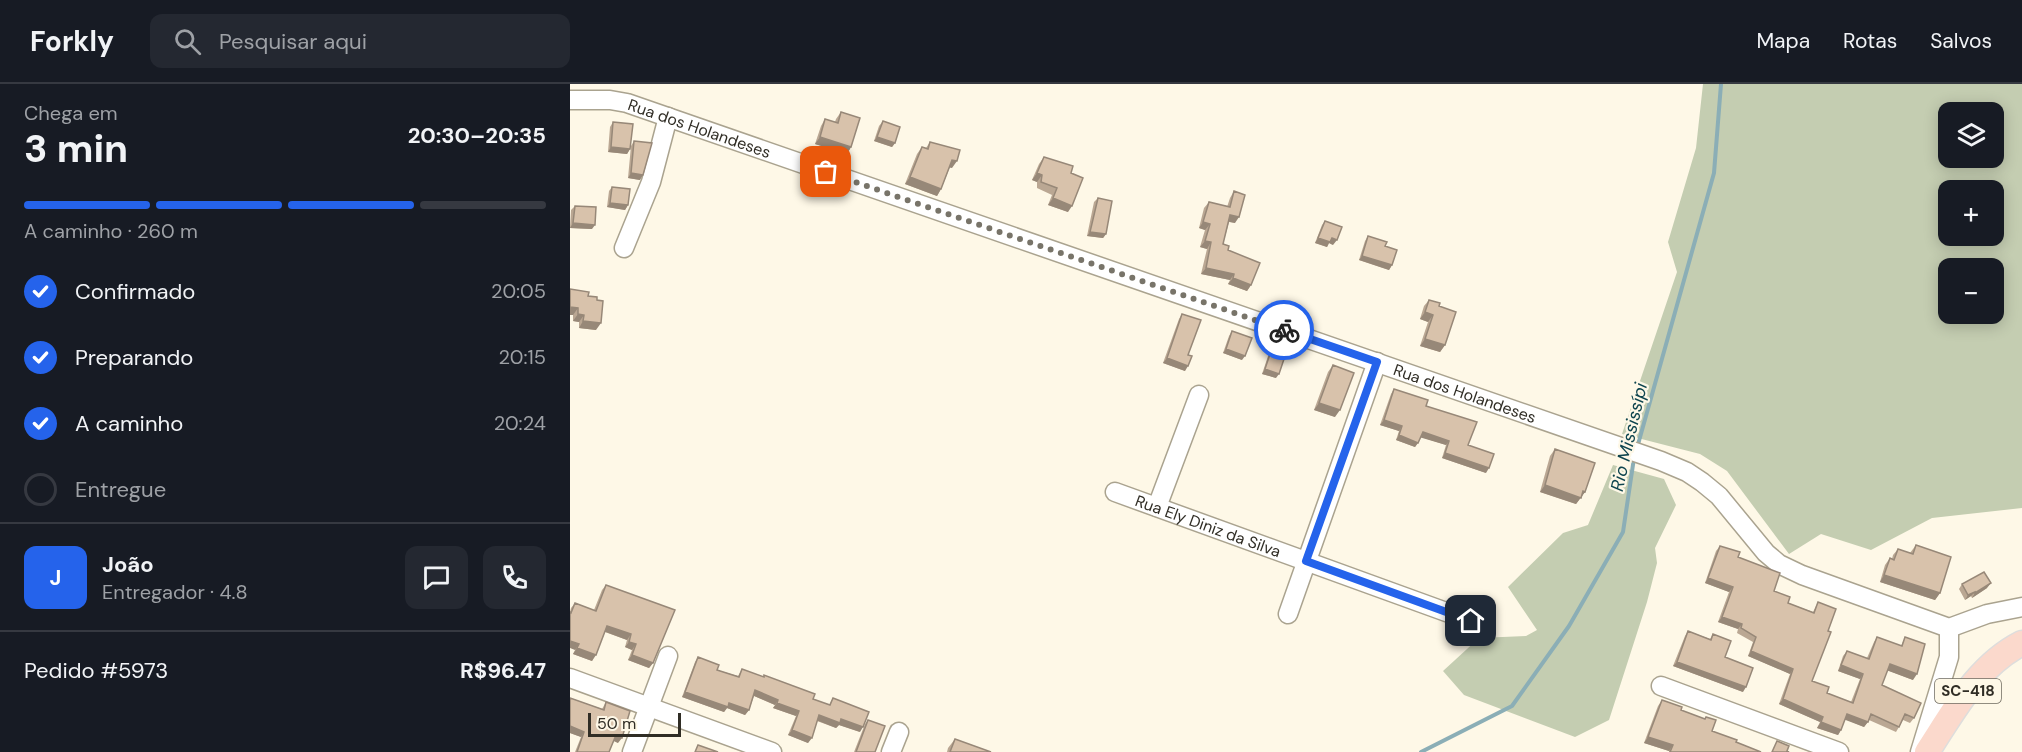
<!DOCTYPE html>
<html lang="pt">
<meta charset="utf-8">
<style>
body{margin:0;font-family:"DM Sans",sans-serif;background:#242831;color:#f1f3f6;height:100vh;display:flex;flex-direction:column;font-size:22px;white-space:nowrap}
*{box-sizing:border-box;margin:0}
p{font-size:20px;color:#9ea1a6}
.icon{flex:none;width:33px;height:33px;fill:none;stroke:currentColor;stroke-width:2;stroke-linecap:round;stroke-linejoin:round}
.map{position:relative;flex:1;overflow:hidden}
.sheet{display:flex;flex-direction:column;background:#171b24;width:570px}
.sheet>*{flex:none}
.buttons{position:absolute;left:1368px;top:18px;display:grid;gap:12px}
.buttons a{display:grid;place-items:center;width:66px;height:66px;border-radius:12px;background:#171b24;box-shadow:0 3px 15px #0003;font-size:30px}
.scale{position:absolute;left:18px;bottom:15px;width:93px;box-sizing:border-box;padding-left:6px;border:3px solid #302d25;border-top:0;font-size:16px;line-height:21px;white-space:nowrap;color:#302d25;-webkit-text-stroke:4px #fef8e7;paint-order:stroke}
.pin{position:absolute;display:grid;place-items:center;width:51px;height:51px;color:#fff;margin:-26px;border-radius:12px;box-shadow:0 3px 9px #0006}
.courier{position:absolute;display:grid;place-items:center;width:60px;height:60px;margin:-30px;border:4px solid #2563eb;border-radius:50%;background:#fff;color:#222;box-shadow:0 2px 8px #0007}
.head em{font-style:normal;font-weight:700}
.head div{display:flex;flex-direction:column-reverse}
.head{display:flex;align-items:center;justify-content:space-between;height:102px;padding:0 24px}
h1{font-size:39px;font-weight:700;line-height:45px}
.bar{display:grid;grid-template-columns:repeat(4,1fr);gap:9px 6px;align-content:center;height:72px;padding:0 24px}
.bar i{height:8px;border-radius:4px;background:#363941}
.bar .on{background:#2563eb}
.bar p{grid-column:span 4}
.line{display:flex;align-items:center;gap:15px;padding:0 24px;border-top:2px solid #363941}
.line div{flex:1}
.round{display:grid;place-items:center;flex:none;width:63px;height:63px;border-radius:12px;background:#242831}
ol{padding:0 24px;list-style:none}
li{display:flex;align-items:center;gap:18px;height:66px}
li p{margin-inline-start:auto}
li .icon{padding:6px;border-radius:50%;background:#2563eb;color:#fff;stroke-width:4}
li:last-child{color:#9ea1a6}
li i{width:33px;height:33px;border:3px solid #363941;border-radius:50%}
header{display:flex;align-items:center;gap:36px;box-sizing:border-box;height:84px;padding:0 30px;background:#171b24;border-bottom:2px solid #363941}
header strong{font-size:28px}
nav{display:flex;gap:33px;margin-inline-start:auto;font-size:21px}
.search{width:420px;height:54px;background:#242831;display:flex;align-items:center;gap:15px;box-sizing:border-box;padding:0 21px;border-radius:12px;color:#9ea1a6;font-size:22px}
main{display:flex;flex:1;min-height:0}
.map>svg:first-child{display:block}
</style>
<header>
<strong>Forkly</strong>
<div class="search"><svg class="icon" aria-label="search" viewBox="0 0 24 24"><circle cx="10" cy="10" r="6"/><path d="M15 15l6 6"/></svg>Pesquisar aqui</div>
<nav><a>Mapa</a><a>Rotas</a><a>Salvos</a></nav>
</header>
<main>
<section class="sheet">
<div class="head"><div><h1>3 min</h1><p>Chega em</p></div><em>20:30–20:35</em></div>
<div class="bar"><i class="on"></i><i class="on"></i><i class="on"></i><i></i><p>A caminho · 260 m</p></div>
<ol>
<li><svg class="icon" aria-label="check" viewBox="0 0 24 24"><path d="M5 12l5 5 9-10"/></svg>Confirmado<p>20:05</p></li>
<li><svg class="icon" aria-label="check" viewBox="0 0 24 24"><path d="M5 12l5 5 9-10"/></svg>Preparando<p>20:15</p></li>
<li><svg class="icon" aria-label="check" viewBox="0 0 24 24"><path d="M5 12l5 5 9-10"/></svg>A caminho<p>20:24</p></li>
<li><i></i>Entregue</li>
</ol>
<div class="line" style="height:108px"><b class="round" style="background:#2563eb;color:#fff">J</b><div><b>João</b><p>Entregador · 4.8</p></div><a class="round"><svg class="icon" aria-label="chat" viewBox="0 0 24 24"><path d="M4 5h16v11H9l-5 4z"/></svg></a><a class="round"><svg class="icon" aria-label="phone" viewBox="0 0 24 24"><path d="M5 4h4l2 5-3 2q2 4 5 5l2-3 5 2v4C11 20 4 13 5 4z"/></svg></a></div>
<div class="line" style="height:78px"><div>Pedido #5973</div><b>R$96.47</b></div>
</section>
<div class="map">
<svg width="1452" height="668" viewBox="0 0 1452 668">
<rect width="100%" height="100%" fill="#fef8e7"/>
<path fill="#c4cdb1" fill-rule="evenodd" d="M1133,0H1452V424L1362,434L1301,466L1251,450L1219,470L1157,387L1130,370L1052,350L1107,188L1098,158L1126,64ZM1378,28H1424V74H1378ZM1378,106H1424V152H1378ZM1378,184H1424V230H1378Z
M1043,381L1094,395L1106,421L1085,464L1087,479L1077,518L1039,636L1005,653L894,611L873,587L909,554L956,552L967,546L938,503L993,449L1018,441Z"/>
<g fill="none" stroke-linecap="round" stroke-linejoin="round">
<path stroke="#8baeb6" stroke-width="4" d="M1067,364L1144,89L1151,0
M851,668L942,622L999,542L1053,448L1064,374"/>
<defs>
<g id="minor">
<path id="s1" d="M0,16H40L57,19L1091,377L1117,388L1132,398L1149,412L1196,469L1209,480L1232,491L1379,544L1417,530L1452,523"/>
<path d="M54,164L81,98L98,33"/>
<path id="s2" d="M545,408L901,537"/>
<path d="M587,423L629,311"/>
<path d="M718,530L807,278"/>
<path d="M0,594L202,668"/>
<path d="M1091,602L1269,668"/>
<path d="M62,668L98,572"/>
<path d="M321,668L329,648"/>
<path d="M1350,668L1379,573V544"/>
</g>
<path id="major" d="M1357,668C1384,627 1407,582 1452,559"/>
</defs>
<use href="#minor" stroke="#aaa38f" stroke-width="21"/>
<use href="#major" stroke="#dedddc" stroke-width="27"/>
<use href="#minor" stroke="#fff" stroke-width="18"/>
<use href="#major" stroke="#fbd9cc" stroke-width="24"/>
</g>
<path fill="#baa793" d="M271,28L281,63L277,70L245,60L251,42L255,35L265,38L266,35Z
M313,37L325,59L322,63L304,57L309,42Z
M43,38L60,65L57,70L38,68L40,43Z
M64,57L70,96L58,94L61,62Z
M360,58L382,84L380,83L371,105L367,112L335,100L347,70L352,63L356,64Z
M474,73L501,89L498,128L478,121L482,111L467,104V98L462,96L469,80Z
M42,103L58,121L55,126L37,123L39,107Z
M664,107L665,139L659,138L653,160L681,201L677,207L658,200L660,196L631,190L637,165L630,163L635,146L629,144L634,124L639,118L657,123L660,114Z
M528,114L536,150L533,154L517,152L524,118Z
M5,122L22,145L0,144L1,126Z
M755,137L763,161L759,159L757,163L745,159L752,141Z
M798,152L815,162L822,181L819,186L789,176L795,157Z
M18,212L26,246L9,244V238L3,237V231H0Z
M859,216L869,222L875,261L870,268L850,262L858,238L850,235L854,222Z
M612,230L618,271L615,287L593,279L609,235Z
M662,247L672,276L653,269L659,252Z
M703,261L706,294L692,290L700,266Z
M763,281L765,333L744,326L758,288Z
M824,305L856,322L898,361L916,389L872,374L876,361L851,353L845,363L826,356L829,347L810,341L821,310Z
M985,365L1015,408L1006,420L970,408L980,372Z
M1346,461L1370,509L1365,516L1310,498L1315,481L1320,474L1322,475L1323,471L1328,465L1340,469Z
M1150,462L1168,473L1218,519L1243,528L1248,518L1258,547L1242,597L1257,609L1281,618L1290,595L1268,587L1273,572L1277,567L1297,574L1304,558L1307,553L1331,562L1335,553L1343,596L1317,586L1312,601L1344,634L1340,639L1333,636L1326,648L1299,636L1294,643L1275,635L1271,646L1268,651L1247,644L1250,638L1209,620L1220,590L1178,572L1183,558L1167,549L1168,545L1148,538L1159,508L1135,499L1146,467Z
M1392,500L1417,504L1402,514L1401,512L1395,516L1389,505Z
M36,501L83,579L79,584L58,576L62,566L55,563L57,556L35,548L22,577L3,570L5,566L0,528L1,524L5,519L24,526L32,506Z
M1118,547L1140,555L1143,550L1173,608L1103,582L1115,552Z
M128,573L147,586L168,592L172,585L193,593L194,591L243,615L259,621L263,614L290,648L269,641L266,644L247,637L238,659L218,651L226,632L203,624L205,621L184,612L179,626L175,631L157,624L154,628L112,613L125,578Z
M0,614L32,625L36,618L48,659L44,657L39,668H5L11,653L0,649Z
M1092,616L1111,626L1142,647L1166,658L1191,668H1099V667L1074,659L1088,622Z
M298,636L305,668H284L295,640Z
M385,655L421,668H377L378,664Z"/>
<path fill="#978878" d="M250,53L281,63L277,70L245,60Z
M307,53L325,59L322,63L304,57Z
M41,63L60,65L57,70L38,68Z
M382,76L387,77L382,84L377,83Z
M61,89L73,91L70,96L58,94Z
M467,89L472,91L467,98L462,96Z
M340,93L371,105L367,112L335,100Z
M483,114L502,122L498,128L478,121Z
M40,119L58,121L55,126L37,123Z
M660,131L669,133L665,139L656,137Z
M633,138L640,140L635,146L629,144Z
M3,139L25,141L22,145L0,144Z
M520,148L536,150L533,154L517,152Z
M748,154H762L767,156L763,161L759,159L757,163L745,159Z
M635,157L641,158L637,165L630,163Z
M792,172L822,181L819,186L789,176Z
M636,184L664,190L660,196L631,190Z
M663,194L681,201L677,207L658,200Z
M0,223L8,224L3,231H0Z
M855,228L863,231L858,238L850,235Z
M8,230L14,231L9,238L3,237Z
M13,237L31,239L26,246L9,244Z
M855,255L875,261L870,268L850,262Z
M656,265L675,272L672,276L653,269Z
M597,274L618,282L615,287L593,279Z
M695,285L709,290L706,294L692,290Z
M749,319L770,326L765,333L744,326Z
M814,336L832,342L829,347L810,341Z
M853,348L879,357L876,361L849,353Z
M829,351L848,359L845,363L826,356Z
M875,369L919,384L916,389L872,374Z
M975,401L1013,407L1015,408L1006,420L970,408Z
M1314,491L1370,509L1365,516L1310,498Z
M1138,494L1163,503L1159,508L1135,499Z
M1421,499L1417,504L1402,514L1405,509Z
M1405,508L1401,512L1395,516L1398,511Z
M1152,533L1172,540L1168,545L1148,538Z
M37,542L61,550L57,556L33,547Z
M0,557L9,560L5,566L0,564Z
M59,558L66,560L62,566L55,563Z
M7,564L26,571L22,577L3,570Z
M1181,567L1223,585L1220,590L1178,572Z
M62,571L83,579L79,584L58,576Z
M1107,578L1176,603L1173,608L1103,582Z
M1320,580L1347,590L1343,596L1316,586Z
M1271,581L1293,590L1290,595L1268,587Z
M185,606L208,616L205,621L182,611Z
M115,608L159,619L179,626L175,631L157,624L154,628L112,613Z
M1213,615L1253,633L1250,638L1209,620Z
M207,619L229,627L226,632L203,624Z
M1277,630L1298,638L1294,643L1273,635Z
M249,631L271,635L293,643L290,648L269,641L266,644L246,636Z
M1251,638L1271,646L1268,651L1247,644Z
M0,642L14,648L11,653L0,649Z
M222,646L242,654L238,659L218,651Z
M46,651L52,654L48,659L42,656Z
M1078,653L1103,661L1099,667L1074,659Z"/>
<path fill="#d8c2ab" stroke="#978878" stroke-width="1.5" d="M271,28L290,34L281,63L250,53L255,35L268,39Z
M313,37L330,43L325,59L307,53Z
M43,38L63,40L60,65L41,63Z
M64,57L82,59L73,91L61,89Z
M360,58L390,66L387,77L382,76L371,105L340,93L352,63L358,65Z
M474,73L503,82L501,89L513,94L502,122L483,114L487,104L471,98L472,91L467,89Z
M42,103L60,105L58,121L40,119Z
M664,107L675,111L669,133L660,131L653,160L659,162L658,166L690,179L681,201L663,194L664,190L636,184L641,158L635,157L640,140L633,138L639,118L660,123Z
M528,114L542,117L536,150L520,148Z
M5,122L26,123L25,141L3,139Z
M755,137L772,143L767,156L762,154L760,158L748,154Z
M798,152L817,158L815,162L827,166L822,181L792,172Z
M0,205L19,208L18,212L27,213V216L33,217L31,239L13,237L14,231L8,230V224L0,223Z
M859,216L870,219L869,222L886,228L875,261L855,255L863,231L855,228Z
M612,230L631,236L618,271L622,272L618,282L597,274Z
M662,247L682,254L675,272L656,265Z
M703,261L717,266L709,290L695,285Z
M763,281L784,289L770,326L749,319Z
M824,305L858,316L856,322L907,338L898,361L924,370L919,384L875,369L879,357L853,348L848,359L829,351L832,342L814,336Z
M985,365L1025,379L1015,408L1013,407L1011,414L975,401Z
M1346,461L1381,473L1370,509L1314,491L1320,474L1324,476L1328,465L1343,470Z
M1150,462L1170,468L1168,473L1210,489L1204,507L1220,513L1218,519L1244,529L1248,518L1266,525L1258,547L1261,548L1242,597L1259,603L1257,609L1283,619L1293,590L1271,581L1277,567L1299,575L1307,553L1332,562L1335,553L1355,560L1347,590L1320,580L1312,601L1351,619L1344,634L1335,630L1329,643L1301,630L1298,638L1277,630L1271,646L1251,638L1253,633L1213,615L1223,585L1181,567L1186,553L1171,544L1172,540L1152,533L1163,503L1138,494Z
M1414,488L1421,499L1405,509V508L1398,511L1392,500Z
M36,501L105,526L83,579L62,571L66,560L59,558L61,550L37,542L26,571L7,564L9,560L0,557V528L1,529L5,519L26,527Z
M1118,547L1141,556L1143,550L1161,557L1155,573L1183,584L1176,603L1107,578Z
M128,573L149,581L147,586L169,593L172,585L194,593V591L245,610L243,615L260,621L263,614L299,628L293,643L271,635L270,639L249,631L242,654L222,646L229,627L207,619L208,616L185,606L179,626L159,619L158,623L115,608Z
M0,614L34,626L36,618L60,627L52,654L46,651L39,668H7L14,648L0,642Z
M1092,616L1112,623L1111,626L1135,635L1136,633L1146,636L1142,647L1167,656L1166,658L1191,668H1100L1103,661L1078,653Z
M298,636L315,642L305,668H286Z
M385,655L421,668H380Z
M1207,657L1219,662L1217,667L1219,668H1202Z
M128,661L148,668H125Z"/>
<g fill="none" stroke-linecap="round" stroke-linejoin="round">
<path stroke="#787469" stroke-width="6" stroke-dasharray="0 10.8" d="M256,88L714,246"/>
<path stroke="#2563eb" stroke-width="8" d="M714,246L807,278L736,477L901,537"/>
</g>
<g text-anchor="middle" stroke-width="4.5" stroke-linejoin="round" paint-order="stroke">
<rect fill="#fef8e7" stroke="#6e6a5f" stroke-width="1.5" x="1365" y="595" width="66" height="24" rx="4.5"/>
<g font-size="15" font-weight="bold" fill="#302d25">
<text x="1398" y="612">SC-418</text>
</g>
<g font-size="16" fill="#302d25" stroke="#fef8e7">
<text dy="6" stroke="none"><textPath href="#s1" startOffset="134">Rua dos Holandeses</textPath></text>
<text dy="6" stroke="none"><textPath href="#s1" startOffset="944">Rua dos Holandeses</textPath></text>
<text dy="6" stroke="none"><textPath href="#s2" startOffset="99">Rua Ely Diniz da Silva</textPath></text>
</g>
<g font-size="18" font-style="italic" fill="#0f454f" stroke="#fef8e7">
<text transform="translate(1059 353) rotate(-77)" y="6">Rio Mississípi</text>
</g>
</g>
</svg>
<div class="buttons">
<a><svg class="icon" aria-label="layers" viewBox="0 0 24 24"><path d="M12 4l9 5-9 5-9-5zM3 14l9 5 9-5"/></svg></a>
<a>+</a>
<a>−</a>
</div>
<div class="scale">50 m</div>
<div class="pin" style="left:256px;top:88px;background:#ea580c"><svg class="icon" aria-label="bag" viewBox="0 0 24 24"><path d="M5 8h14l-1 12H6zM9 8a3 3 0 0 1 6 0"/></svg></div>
<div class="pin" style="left:901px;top:537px;background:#1f2937"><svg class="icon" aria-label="home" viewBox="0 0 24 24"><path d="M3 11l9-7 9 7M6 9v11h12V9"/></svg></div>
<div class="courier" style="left:714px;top:246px"><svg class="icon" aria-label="bike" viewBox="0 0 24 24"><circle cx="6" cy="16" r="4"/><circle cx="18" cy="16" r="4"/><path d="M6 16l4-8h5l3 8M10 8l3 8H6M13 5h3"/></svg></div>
</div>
</main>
